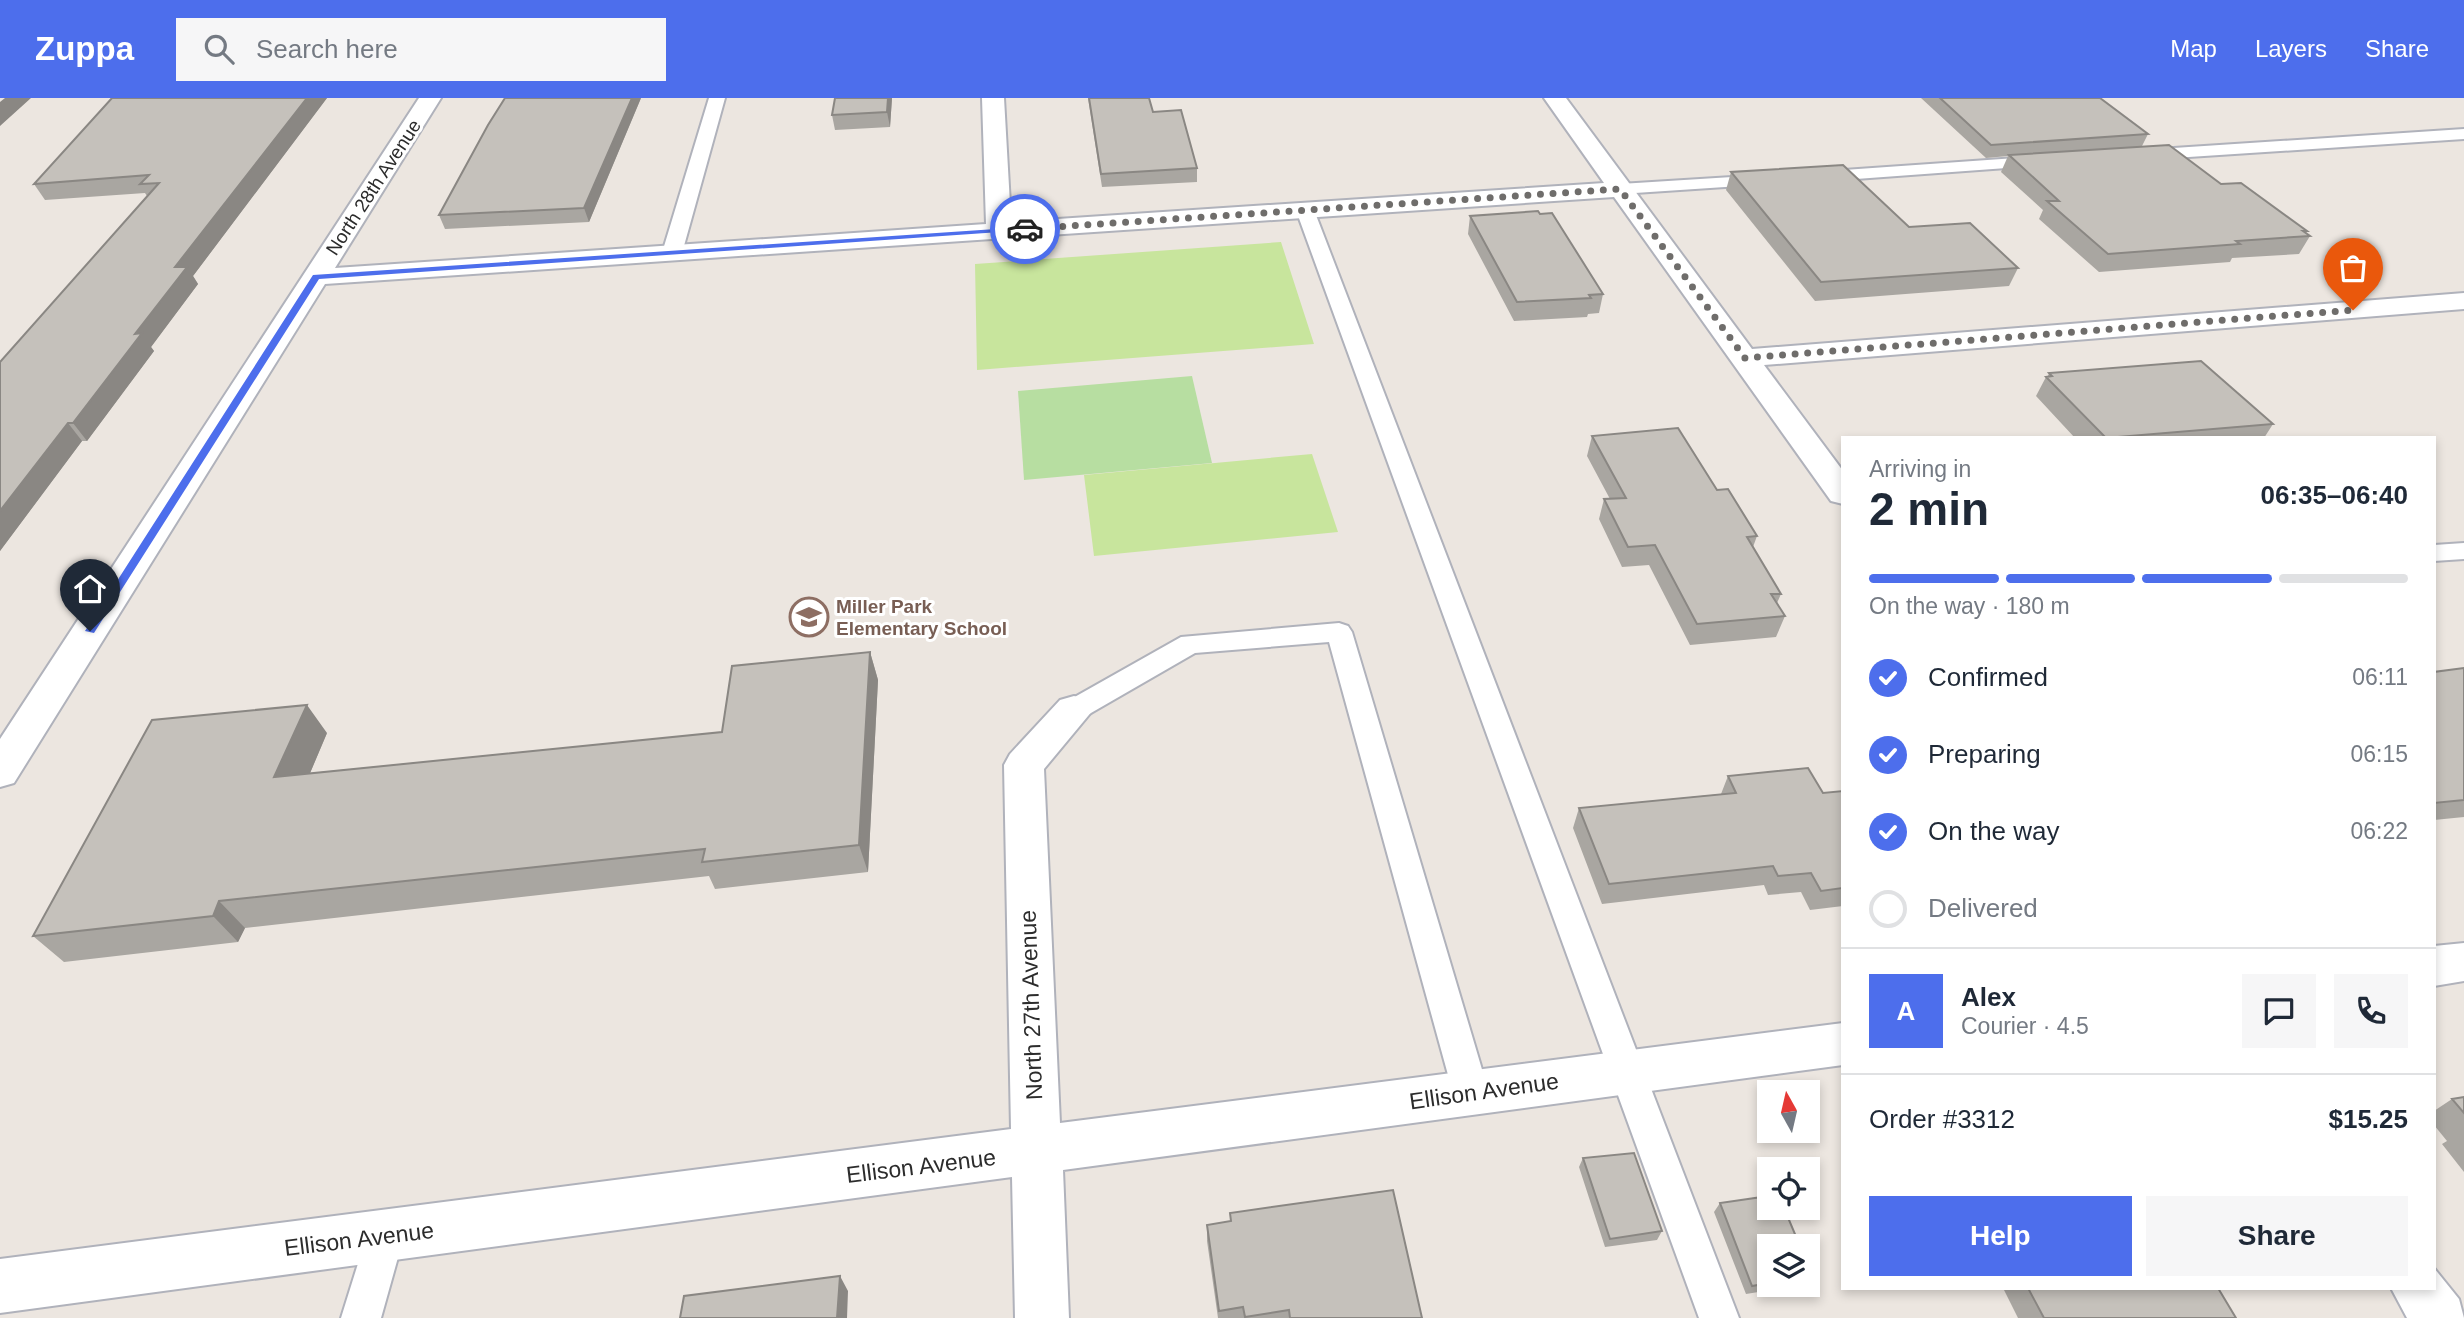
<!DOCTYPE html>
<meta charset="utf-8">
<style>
body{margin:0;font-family:Helvetica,sans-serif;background:#f6f6f7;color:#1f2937;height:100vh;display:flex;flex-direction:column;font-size:26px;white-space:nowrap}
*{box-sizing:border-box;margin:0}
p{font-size:23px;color:#747a83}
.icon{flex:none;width:38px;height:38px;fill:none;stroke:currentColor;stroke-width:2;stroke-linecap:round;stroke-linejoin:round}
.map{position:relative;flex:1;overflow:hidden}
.sheet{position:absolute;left:1841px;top:338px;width:595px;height:854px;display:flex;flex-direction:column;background:#fff;border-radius:0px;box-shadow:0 4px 10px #0003}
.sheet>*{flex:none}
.needle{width:46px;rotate:352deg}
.fabs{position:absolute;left:1757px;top:982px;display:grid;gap:14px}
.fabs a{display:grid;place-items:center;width:63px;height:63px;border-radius:0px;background:#fff;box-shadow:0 4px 10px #0003;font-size:35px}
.pin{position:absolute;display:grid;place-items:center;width:60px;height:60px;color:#fff;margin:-72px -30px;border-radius:50% 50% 50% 0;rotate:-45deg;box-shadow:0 0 7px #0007}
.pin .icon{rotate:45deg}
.courier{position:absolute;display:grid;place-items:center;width:70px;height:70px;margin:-35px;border:5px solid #4d6eec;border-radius:50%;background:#fff;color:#222;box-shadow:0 2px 9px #0007}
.headline em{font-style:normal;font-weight:800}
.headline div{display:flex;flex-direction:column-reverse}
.headline{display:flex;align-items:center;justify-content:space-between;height:119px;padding:0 28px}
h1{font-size:46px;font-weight:800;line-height:52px}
.bar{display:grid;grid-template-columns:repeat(4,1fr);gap:10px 7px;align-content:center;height:84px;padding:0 28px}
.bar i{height:9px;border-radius:5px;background:#e0e1e3}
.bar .selected{background:#4d6eec}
.bar p{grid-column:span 4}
.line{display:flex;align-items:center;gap:18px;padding:0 28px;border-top:2px solid #e0e1e3}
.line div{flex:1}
.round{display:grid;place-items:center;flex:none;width:74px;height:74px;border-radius:0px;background:#f6f6f7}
ol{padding:0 28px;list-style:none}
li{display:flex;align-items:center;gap:21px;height:77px}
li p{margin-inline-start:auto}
li .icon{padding:7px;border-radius:50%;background:#4d6eec;color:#fff;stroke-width:4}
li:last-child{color:#747a83}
li i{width:38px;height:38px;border:4px solid #e0e1e3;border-radius:50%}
.action{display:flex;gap:14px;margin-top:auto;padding:14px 28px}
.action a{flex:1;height:80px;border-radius:0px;background:#4d6eec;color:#fff;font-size:28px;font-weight:800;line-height:80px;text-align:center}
.action a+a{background:#f6f6f7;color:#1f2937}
header{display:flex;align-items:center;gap:42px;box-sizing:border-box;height:98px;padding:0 35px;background:#4d6eec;color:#fff}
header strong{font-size:33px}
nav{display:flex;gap:38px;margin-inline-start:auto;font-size:24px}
.search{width:490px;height:63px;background:#f6f6f7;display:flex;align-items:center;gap:18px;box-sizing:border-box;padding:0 24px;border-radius:0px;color:#747a83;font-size:26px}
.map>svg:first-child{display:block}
</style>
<header>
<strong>Zuppa</strong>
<div class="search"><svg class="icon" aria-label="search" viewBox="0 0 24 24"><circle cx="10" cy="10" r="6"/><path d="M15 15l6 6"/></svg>Search here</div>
<nav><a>Map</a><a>Layers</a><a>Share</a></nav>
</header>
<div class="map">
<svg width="2464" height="1220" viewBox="0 0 2464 1220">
<rect width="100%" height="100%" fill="#ece6e0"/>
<path fill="#b7dea1" d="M1192,278L1212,365L1024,382L1018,293Z"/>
<path fill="#c8e59d" d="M1281,144L1314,246L977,272L975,166Z
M1312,356L1338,434L1094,458L1084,377Z"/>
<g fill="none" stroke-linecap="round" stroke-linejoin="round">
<defs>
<path id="lane" d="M709,0H725L682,155L672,161L665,159L662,155Z
M2464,31V41L2143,62L2134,57L2143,52Z
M2043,58L2052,63L2049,67L1815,84L1806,79L1815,74Z
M1764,77L1770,78L1773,82L1770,86L1620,96L1611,91L1620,86Z
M1305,107L1314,112L1739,1220H1699L1296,112Z
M2464,445V461L2434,463V447Z
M1339,525L1348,528L1352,534L1489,995L1484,1007L1471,1011L1458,1007L1453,995L1329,544L1195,555L1084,619L1074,622L1064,619L1060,612L1064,605L1181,539Z
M385,1119L399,1124L404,1138L381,1220H341L371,1124Z"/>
<path id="street" d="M419,0H441L335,170L986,126L982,0H1004L1011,124L1604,85L1544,0H1566L1752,251L2464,195V211L1764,267L1843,373V406L1831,403L1614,99L325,186L14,685L0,689V641Z
M1074,598L1088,602L1093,612L1044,671L1060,1025L1843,925V967L1063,1072L1069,1220H1015L1012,1079L0,1215V1161L1011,1031L1004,667L1010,656L1060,602Z
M2464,845V883L2434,888V848Z
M2434,1170L2459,1201L2464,1220H2407L2391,1190H2434Z"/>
</defs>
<use href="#lane" stroke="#b0b2bb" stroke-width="4"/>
<use href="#street" stroke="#b0b2bb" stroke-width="4"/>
<use href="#lane" fill="#fff" fill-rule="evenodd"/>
<use href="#street" fill="#fff" fill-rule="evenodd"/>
</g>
<path fill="#a9a6a1" d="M112,0H327L193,178L198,186L151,249L154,253L87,343H82L0,453V264L147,98L145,95L45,102L34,86Z
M641,0L589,124L445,131L439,117Z
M892,0L890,29L835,32L832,17Z
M1088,0H1149L1153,14L1197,70V84L1102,89Z
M1921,0H2100L2148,36L2142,48L2221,86L2307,133L2306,135L2310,138L2299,156L2232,160L2230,164L2099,174L2039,121L2043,112L2001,74L2008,58L1986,60Z
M1731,74L1909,129L2018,170L2009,188L1815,203L1726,92Z
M1470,118L1603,196L1599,215L1588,216L1587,219L1514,223L1468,136Z
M2049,275L2273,326L2264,340H2075L2036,298L2046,279L2048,278Z
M1592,338L1717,392L1757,438L1753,449L1781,496L1777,505L1785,518L1776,539L1690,547L1649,467L1622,469L1599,421L1604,401H1610L1587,358Z
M870,554L878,582L868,774L715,791L709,778L245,830L238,844L64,864L33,838L327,635L310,675L722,634Z
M2464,570V719L2434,722V574Z
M1728,678L1823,695L1843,693V808L1810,812L1801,794L1768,797L1764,787L1602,806L1573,730L1579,710L1721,696Z
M2464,999V1074L2442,1046L2447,1043L2434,1027V1013L2452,1001Z
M1583,1060L1662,1133L1657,1142L1605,1149L1579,1069Z
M1720,1105L1769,1148V1186H1807L1746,1196L1714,1114Z
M1230,1115L1422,1220H1218L1207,1143V1127L1230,1124Z
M2003,1190H2218L2236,1220H2018Z"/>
<path fill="#8a8783" d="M5,0H31L0,28V4Z
M307,0H327L193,178L198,186L151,249L154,253L87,343L73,325L135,236L175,169Z
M632,0H641L589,124L584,110Z
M888,0H892L890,29L887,14Z
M68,325L82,343L0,453V413Z
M870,554L878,582L868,774L859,747Z
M307,607L327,635L297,706L274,679Z
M219,803L245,830L238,844L213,818Z
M840,1178L848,1193L847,1220H837Z"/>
<path fill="#c5c1bb" stroke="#8a8783" stroke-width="2" d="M112,0H307L175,169H187L135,236L142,235L73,325H68L0,413V264L159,85L140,86L149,77L34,86Z
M505,0H632L584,110L439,117L488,27Z
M835,0H888L887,14L832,17Z
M1089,0H1149L1153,14L1181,12L1197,70L1101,76Z
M1940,0H2100L2148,36L1991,47Z
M2169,47L2221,86L2241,85L2307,133H2303L2310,138L2236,143L2240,146L2108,156L2047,103H2059L2009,57Z
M1843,67L1909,129L1970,125L2018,170L1821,184L1731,74Z
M1538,113L1540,116L1552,115L1603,196L1589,197L1591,200L1517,204L1470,118Z
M2201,263L2273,326L2106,340L2046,279L2052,278L2049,275Z
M1678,330L1717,392L1728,391L1757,438L1747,439L1781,496H1771L1785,518L1697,526L1655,447L1628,449L1604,401L1626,400L1592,338Z
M870,554L859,747L702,764L705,751L219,803L213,818L33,838L152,622L307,607L274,679L722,634L732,568Z
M2464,570V702L2434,705V574Z
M1808,670L1823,695L1843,693V790L1821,793L1811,775L1778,778L1773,768L1609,786L1579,710L1736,695L1728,678Z
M2464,999V1015L2452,1001Z
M1634,1055L1662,1133L1610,1141L1583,1060Z
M1393,1092L1422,1220H1290L1289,1212L1245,1219L1243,1209L1219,1213L1207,1127L1231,1123L1230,1115Z
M1769,1098V1110H1784L1800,1148H1769V1185L1752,1188L1720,1105Z
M1808,1166L1813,1179L1808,1180Z
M840,1178L837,1220H680L684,1198Z
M2028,1190H2218L2236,1220H2044Z"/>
<path fill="#4d6eec" d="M1025,129L1028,132L319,181L94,535L85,533L313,177Z"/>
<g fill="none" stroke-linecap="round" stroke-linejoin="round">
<path stroke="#6f6d6b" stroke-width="7" stroke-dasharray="0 12.6" d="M1025,131L1620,91L1745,260L2353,212"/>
</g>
<defs>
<symbol id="school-ring" viewBox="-11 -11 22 22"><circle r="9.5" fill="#fff" stroke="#8d6e63" stroke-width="1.5"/><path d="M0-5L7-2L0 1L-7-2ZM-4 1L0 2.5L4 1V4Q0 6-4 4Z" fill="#8d6e63"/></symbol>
</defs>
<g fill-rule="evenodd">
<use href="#school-ring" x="787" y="497" width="44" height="44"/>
</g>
<g text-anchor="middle" stroke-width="6" stroke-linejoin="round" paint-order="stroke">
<g font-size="19" fill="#2c2c2c" stroke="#fff">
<text transform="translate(373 89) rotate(-57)" y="7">North 28th Avenue</text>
</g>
<g font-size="19" font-weight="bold" fill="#785e54" stroke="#fff" text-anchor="start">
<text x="836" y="515">Miller Park<tspan x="836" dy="22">Elementary School</tspan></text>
</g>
<g font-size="23" fill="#2c2c2c" stroke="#fff">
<text transform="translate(1031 907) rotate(-92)" y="8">North 27th Avenue</text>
<text transform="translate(1484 993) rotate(-8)" y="8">Ellison Avenue</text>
<text transform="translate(921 1068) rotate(-7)" y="8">Ellison Avenue</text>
<text transform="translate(359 1141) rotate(-7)" y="8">Ellison Avenue</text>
</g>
</g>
</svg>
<div class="fabs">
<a><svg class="needle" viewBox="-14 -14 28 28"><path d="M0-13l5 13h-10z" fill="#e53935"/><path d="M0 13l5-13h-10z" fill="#747a83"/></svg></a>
<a><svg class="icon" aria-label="locate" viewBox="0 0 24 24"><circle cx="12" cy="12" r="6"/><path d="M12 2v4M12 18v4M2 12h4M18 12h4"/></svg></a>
<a><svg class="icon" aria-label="layers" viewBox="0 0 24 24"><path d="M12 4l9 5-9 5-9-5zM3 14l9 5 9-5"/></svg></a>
</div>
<div class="pin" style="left:2353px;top:212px;background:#ea580c"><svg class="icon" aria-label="bag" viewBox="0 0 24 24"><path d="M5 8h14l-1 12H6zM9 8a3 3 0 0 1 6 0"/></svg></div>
<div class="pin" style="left:90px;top:533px;background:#1f2937"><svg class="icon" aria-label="home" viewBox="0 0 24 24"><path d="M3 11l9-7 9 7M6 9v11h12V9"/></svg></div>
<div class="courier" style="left:1025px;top:131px"><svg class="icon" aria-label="car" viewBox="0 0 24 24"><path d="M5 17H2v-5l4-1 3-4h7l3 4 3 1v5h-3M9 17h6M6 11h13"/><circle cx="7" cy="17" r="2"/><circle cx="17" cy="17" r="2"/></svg></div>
<section class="sheet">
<div class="headline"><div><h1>2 min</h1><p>Arriving in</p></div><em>06:35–06:40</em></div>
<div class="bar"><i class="selected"></i><i class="selected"></i><i class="selected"></i><i></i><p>On the way · 180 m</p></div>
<ol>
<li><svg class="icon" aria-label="check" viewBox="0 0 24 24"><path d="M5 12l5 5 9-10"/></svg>Confirmed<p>06:11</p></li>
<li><svg class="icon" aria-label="check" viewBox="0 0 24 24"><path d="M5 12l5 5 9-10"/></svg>Preparing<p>06:15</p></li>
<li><svg class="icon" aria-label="check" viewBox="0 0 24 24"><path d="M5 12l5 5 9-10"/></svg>On the way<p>06:22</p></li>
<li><i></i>Delivered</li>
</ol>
<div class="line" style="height:126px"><b class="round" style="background:#4d6eec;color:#fff">A</b><div><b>Alex</b><p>Courier · 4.5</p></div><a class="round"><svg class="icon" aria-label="chat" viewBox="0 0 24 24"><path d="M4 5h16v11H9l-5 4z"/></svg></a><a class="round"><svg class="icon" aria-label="phone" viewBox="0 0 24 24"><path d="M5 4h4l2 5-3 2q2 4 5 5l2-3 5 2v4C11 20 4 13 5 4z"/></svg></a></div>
<div class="line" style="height:91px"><div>Order #3312</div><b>$15.25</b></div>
<div class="action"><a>Help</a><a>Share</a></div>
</section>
</div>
